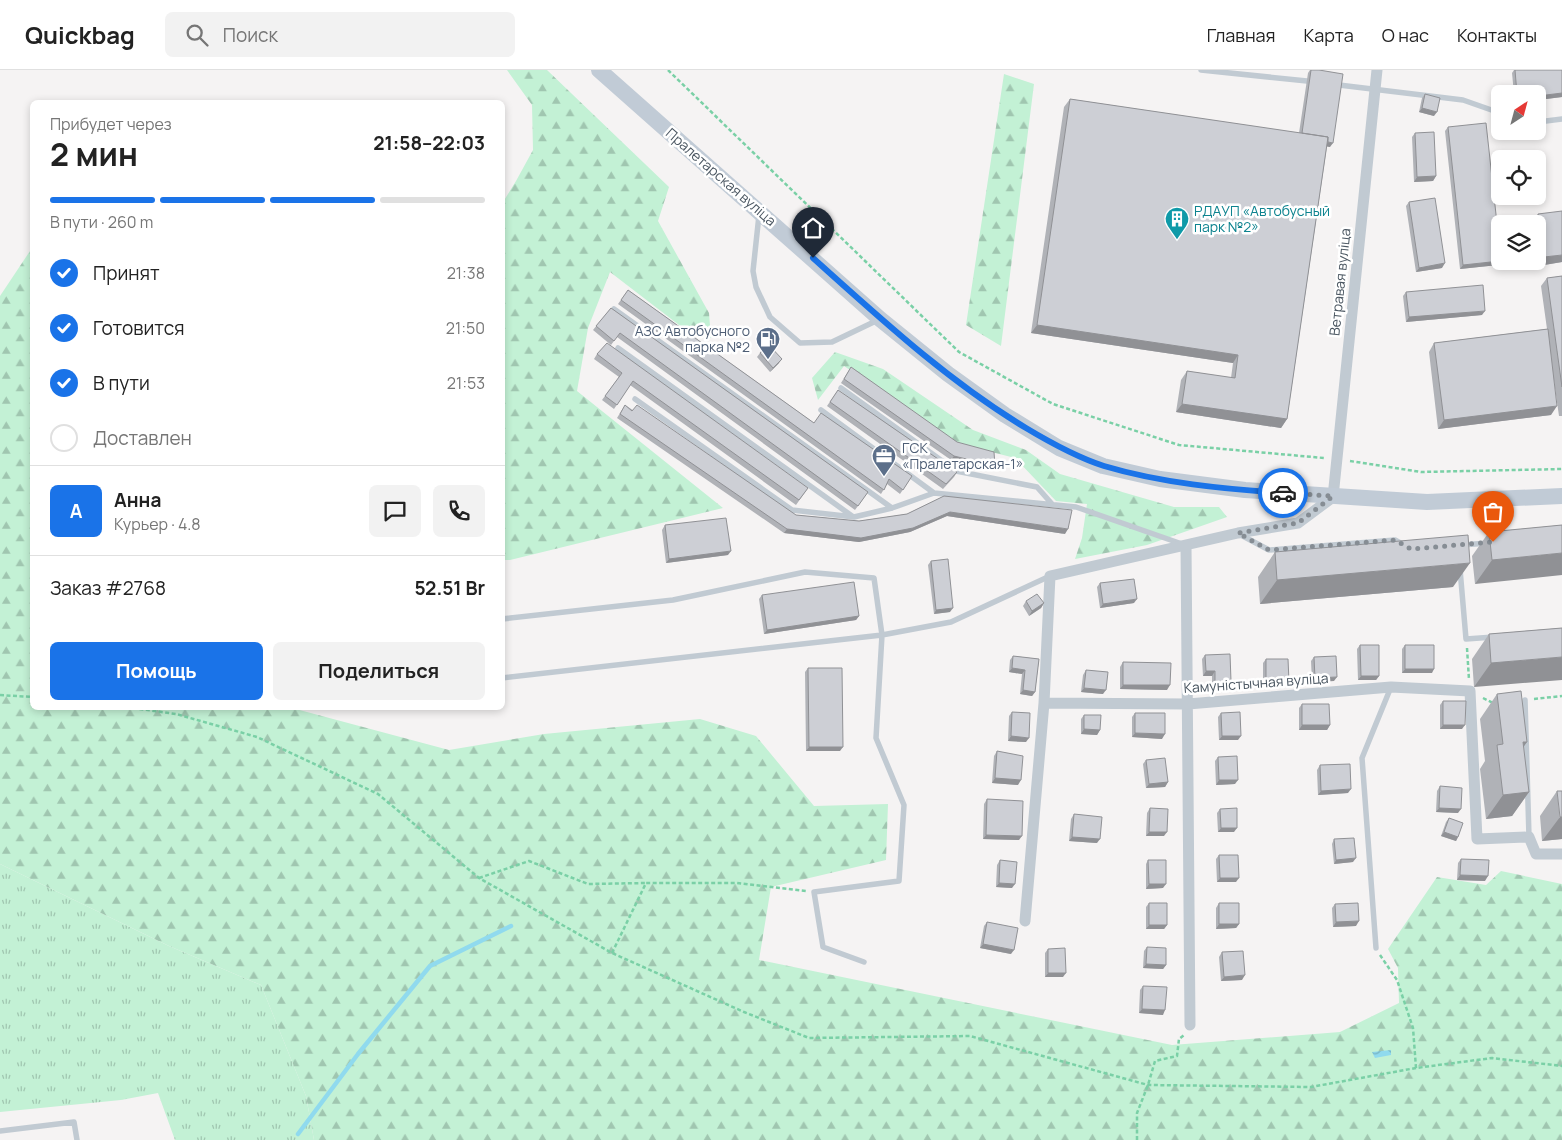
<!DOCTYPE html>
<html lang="ru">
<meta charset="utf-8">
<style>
body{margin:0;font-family:Manrope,sans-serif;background:#f2f2f2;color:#222;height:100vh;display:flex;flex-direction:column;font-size:19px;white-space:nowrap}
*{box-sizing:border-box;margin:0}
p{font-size:16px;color:#767676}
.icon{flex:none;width:28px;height:28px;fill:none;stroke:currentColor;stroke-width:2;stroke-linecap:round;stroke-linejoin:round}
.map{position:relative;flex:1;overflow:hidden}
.drawer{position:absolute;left:30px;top:30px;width:475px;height:610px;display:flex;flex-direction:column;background:#fff;border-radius:8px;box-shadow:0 2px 8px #0003}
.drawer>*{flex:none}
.needle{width:32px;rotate:36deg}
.tools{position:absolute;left:1491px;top:15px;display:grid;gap:10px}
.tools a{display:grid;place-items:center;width:55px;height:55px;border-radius:8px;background:#fff;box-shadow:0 2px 8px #0003;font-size:25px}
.pin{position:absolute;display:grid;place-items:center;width:42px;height:42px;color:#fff;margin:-51px -21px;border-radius:50% 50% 50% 0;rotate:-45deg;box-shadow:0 0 5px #0007}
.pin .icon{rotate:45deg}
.courier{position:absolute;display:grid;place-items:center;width:50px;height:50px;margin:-25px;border:4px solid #1a73e8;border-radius:50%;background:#fff;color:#222;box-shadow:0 1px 6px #0007}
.head em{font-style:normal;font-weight:700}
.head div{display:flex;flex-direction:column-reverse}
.head{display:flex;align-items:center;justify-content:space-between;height:85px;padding:0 20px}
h1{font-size:32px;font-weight:700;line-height:38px}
.bar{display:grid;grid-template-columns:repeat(4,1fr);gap:8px 5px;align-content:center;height:60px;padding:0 20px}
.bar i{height:6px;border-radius:4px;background:#e0e0e0}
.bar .current{background:#1a73e8}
.bar p{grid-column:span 4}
.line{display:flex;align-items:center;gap:12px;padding:0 20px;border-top:1px solid #e0e0e0}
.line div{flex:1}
.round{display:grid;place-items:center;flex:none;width:52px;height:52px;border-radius:8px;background:#f2f2f2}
ol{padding:0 20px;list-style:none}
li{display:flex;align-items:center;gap:15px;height:55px}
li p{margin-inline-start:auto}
li .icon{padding:5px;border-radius:50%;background:#1a73e8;color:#fff;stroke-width:4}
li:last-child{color:#767676}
li i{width:28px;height:28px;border:2px solid #e0e0e0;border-radius:50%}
.action{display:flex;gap:10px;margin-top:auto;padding:10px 20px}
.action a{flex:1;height:58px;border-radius:8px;background:#1a73e8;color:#fff;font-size:20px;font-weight:700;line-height:58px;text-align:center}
.action a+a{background:#f2f2f2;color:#222}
header{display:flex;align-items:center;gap:30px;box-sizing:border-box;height:70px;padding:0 25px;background:#fff;border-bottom:1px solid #e0e0e0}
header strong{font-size:24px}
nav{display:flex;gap:28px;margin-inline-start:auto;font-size:18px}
.search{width:350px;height:45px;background:#f2f2f2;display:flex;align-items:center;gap:12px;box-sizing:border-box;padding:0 18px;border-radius:8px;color:#767676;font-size:19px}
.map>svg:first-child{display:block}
</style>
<header>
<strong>Quickbag</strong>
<div class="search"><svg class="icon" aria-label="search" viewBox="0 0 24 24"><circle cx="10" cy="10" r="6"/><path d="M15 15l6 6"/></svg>Поиск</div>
<nav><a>Главная</a><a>Карта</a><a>О нас</a><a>Контакты</a></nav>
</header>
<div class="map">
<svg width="1562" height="1070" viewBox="0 0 1562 1070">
<defs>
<pattern id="grass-tufts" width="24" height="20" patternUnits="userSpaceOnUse" patternTransform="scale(1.25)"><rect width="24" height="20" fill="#c3f1d5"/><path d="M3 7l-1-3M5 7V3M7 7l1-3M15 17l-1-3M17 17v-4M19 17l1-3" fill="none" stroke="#a0c6b0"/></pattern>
<pattern id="forest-firs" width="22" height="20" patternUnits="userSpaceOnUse" patternTransform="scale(1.25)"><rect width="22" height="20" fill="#c3f1d5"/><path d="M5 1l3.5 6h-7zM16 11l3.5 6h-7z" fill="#a0c6b0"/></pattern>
<pattern id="water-waves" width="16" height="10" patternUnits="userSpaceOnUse" patternTransform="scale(1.25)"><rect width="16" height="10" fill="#90daee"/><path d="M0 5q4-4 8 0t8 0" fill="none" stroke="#78b4c4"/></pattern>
</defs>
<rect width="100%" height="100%" fill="#f5f3f3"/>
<path fill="url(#grass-tufts)" d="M0,794L169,876L261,915L306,1026L314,1070H175L158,1023L121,1030L0,1042Z"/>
<path fill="url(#forest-firs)" d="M507,0H547L669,117L658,151L709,243L711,268L679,255L610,202L588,258L577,321L723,438L510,490H503V132L516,111L533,80L532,35Z
M1004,4L1034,14L1001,276L966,255Z
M32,178V638H292L449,680L544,664L700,649L756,666L814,736L888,734L886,790L771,817L759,890L1172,975L1340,962L1399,933L1398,898L1388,879L1437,807L1486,815L1501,801L1562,814V1070H314L306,1026L261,915L169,876L0,794V226Z
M835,282L883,299L973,360L1026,380L1060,404L1174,437H1219L1227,447L1147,475L1075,489L1082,468L1087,434L1056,431L1015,388L956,373L844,296L818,330L812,308Z"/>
<path fill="url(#water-waves)" d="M1391,980V985L1375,988L1372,982Z"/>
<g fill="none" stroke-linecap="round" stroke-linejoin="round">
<path stroke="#90daee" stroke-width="4.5" d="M298,1064L358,984L430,896L511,856"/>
<path stroke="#7ad0a6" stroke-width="2.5" stroke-dasharray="4 2.5" stroke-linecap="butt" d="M668,0L959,282L1053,334L1179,375L1324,388
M1350,391L1421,402L1562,399
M1467,578L1469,610
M0,625L32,627
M1483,628L1493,633
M1534,629L1562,626
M133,638L176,644L257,667L378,724L479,808L612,883L744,942L809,968L970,966L1148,1015L1311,1017L1416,998L1492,988L1562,996
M479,808L529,791L588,814L646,813
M612,883L646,813H737L806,821
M1380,885L1397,910L1413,958L1416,998
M1137,1070V1043L1148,1015L1155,991L1177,986L1179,969L1184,965"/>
<path stroke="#c1cad2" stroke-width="5.5" d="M1201,0L1307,11
M1339,15L1463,30L1500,43
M1538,52L1562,49
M759,145L753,201L756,217L770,247L800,273L832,272L878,250
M614,239L892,438
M618,278L852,446
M841,318L956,401L1037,417L1052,434
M635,329L792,440L854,447L892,438L934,423L1076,437L1182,474
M821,340L934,423
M1239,464L1269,480L1395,470L1402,474
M1462,475L1488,473
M1460,499L1466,569L1494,567
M502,549L673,530L805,502L874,508L882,565L502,608
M1525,630L1529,767
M1376,878L1362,688L1391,617
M864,892L823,877L814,822L899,811L904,735L876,668L882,565L951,552L1050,506
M0,1061L74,1052L77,1070"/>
<path stroke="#c1cad2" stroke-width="11" d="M1186,475L1190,955
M1044,633L1188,634L1391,617L1470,621L1477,769L1529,767L1536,784H1562
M1025,851L1044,633L1050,506L1238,463L1298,453L1333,427L1377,0"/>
<path stroke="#c1cbd6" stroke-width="16" d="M599,0L880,249L948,304L1005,345L1059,378L1103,396L1160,409L1245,420L1427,432L1562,426"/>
</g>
<path fill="#b0b2b7" d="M1310,0H1319L1330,77L1327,76L1287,349L1281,358L1176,342L1181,310L1187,301L1231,308L1233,293L1031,263L1064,37L1070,29L1299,63L1308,3Z
M1514,0H1562V27L1538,30V24H1514L1512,3Z
M1425,24L1434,46L1419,42L1422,28Z
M1448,57L1501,191L1498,195L1460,199L1445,61Z
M1415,63L1436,106L1433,111L1414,112L1412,67Z
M1409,132L1442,198L1416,202L1406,136Z
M1538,144L1562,192L1538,196V154H1532V152Z
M1562,206V346H1559L1554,311L1551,345L1438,359L1429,282L1434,273L1547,259L1541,216L1547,208Z
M628,220L814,353L912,406L900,424L887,414L881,424L618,234Z
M1406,222L1482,245L1406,252L1403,226Z
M611,238L868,422L855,440L617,267L611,275L593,260Z
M760,283L779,293L770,302L757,287Z
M597,284L808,418L796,435L630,315L614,339L602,330L619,307L594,289Z
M851,297L992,401L951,390L841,313Z
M838,320L957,402L954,407L943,419L827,336Z
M625,335L796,445L859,451L907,444L944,426L1065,464L947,446L910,462L859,472L784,463L617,348Z
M665,455L728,485L666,493L662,460Z
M1562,455L1475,514L1472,486L1489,462Z
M1275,482L1453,517L1260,534L1258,507Z
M931,491L950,542L934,544L928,495Z
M1100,513L1134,533L1100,538L1097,517Z
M762,525L859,546L856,550L764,564L759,529Z
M1026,531L1044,533L1041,538L1029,546L1023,536Z
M1562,558L1474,617L1472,589L1489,564Z
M1360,575L1379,606L1376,610H1358L1357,579Z
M1405,575L1432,603H1402V579Z
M1205,585L1231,611L1228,616H1212V606H1203L1202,589Z
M1013,586L1039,589L1035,622L1032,626L1020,624L1022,604L1009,602L1010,590Z
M1314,587L1334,611L1312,612L1311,591Z
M1266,589L1286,616H1263V593Z
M1123,592L1167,620L1120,619V597Z
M808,598L840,681H806L805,602Z
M1086,600L1103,624L1081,622L1083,605Z
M1497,624L1529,722L1512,746L1486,749L1480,699L1485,691L1480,649Z
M1443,631L1462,659H1440V635Z
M1302,634L1330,655L1327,660H1299V638Z
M1012,642L1026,672L1008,671L1009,646Z
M1135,643L1162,669L1132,667V647Z
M1221,643L1238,670H1219L1218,647Z
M1084,645L1100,660L1097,665L1081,664V649Z
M997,681L1018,715L992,713L994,686Z
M1218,687L1235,714L1216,715L1215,691Z
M1146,690L1168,712L1165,717L1146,718L1143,694Z
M1320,695L1348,723L1318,725L1317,700Z
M1440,716L1458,743L1436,742L1437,721Z
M1557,721L1562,769L1542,771L1540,746Z
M987,729L1019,770L983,769L984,734Z
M1150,738L1164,766H1146L1147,743Z
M1220,739L1234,762H1218L1217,743Z
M1074,744L1097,773L1069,771L1071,749Z
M1449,748L1458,767L1456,771L1441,766L1446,752Z
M1334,769L1353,792L1334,794L1332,774Z
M1219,785L1236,812H1217L1216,789Z
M1461,789L1485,811L1457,810L1458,793Z
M1000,790L1012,818L996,817L997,795Z
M1148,790L1163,818L1146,819V794Z
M1149,833L1167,855L1164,859H1146V837Z
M1219,833L1239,854L1236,858L1216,859V838Z
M1335,834L1356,856L1333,857L1332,838Z
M987,852L1011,884L980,878L984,856Z
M1147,877L1166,895L1163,899L1143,898L1144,881Z
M1048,879L1063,907H1045V883Z
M1222,882L1242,910L1221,911L1219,887Z
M1143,916L1163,945L1139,943L1140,920Z"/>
<path fill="#909195" d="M1562,23V27L1538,30V26Z
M1422,38L1437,42L1434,46L1419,42Z
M1301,68L1333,73L1330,77L1298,72Z
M1436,106L1433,111L1414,112L1417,107Z
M1562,185V192L1538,196L1544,187Z
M1501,191L1498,195L1460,199L1463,195Z
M1445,193L1442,198L1416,202L1419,198Z
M1485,241L1482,245L1406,252L1409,247Z
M1037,255L1238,285L1233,293L1031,263Z
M782,289L779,293L770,302L773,298Z
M1182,334L1287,349L1281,358L1176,342Z
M1557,336L1551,345L1438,359L1444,350Z
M954,386L995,396L992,401L951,390Z
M950,442L1068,459L1065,464L947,446L910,462L859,472L784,463L787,459Z
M731,481L728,485L666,493L669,489Z
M1562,483V505L1475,514L1492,490Z
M1470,493L1453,517L1260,534L1277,510Z
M1137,529L1134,533L1100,538L1103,534Z
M1044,533L1041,538L1029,546L1032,541Z
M953,538L950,542L934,544L936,540Z
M859,546L856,550L764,564L767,560Z
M1562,587V610L1474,617L1491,593Z
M1012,598L1025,600L1022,604L1009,602Z
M1405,599H1434L1432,603H1402Z
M1206,601H1215L1212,606H1203Z
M1361,606H1379L1376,610H1358Z
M1337,607L1334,611L1312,612L1315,608Z
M1231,611L1228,616H1212L1215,612Z
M1266,612H1289L1286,616H1263Z
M1123,615H1170L1167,620L1120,619Z
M1084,618L1106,620L1103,624L1081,622Z
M1023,620L1035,622L1032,626L1020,624Z
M1302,655H1330L1327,660H1299Z
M1443,655H1465L1462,659H1440Z
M1084,659L1100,660L1097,665L1081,664Z
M1135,663L1165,664L1162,669L1132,667Z
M1011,666L1029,668L1026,672L1008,671Z
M1222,666H1241L1238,670H1219Z
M1523,672H1527L1510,696Z
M809,677H843L840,681H806Z
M995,708L1021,710L1018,715L992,713Z
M1219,710H1238L1235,714L1216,715Z
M1168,712L1165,717L1146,718L1149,714Z
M1351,719L1348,723L1318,725L1321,721Z
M1529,722L1512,746L1486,749L1503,725Z
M1439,738L1461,739L1458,743L1436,742Z
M1560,747H1562V769L1542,771Z
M1221,758H1237L1234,762H1218Z
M1149,762H1167L1164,766H1146Z
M1444,762L1458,767L1456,771L1441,766Z
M986,765L1022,766L1019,770L983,769Z
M1072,767L1100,769L1097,773L1069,771Z
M1356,788L1353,792L1334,794L1336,790Z
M1460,805L1488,806L1485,811L1457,810Z
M1220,808H1239L1236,812H1217Z
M999,813L1015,814L1012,818L996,817Z
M1149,814H1166L1163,818L1146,819Z
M1359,851L1356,856L1333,857L1336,852Z
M1219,854H1239L1236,858L1216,859Z
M1149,855H1167L1164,859H1146Z
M983,874L1014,880L1011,884L980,878Z
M1146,894L1166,895L1163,899L1143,898Z
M1048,903H1066L1063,907H1045Z
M1245,905L1242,910L1221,911L1224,907Z
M1142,939L1165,940L1163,945L1139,943Z"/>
<path fill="#cdcfd5" stroke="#909195" d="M1311,0H1319L1343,4L1333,73L1328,72V67L1302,63Z
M1515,0H1562V23L1538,26V24H1517Z
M1425,24L1440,28L1437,42L1422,38Z
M1070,29L1328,67L1287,349L1182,334L1187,301L1235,308L1238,285L1037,255Z
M1486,53L1500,181V191L1463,195L1448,57Z
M1434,62L1436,106L1417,107L1415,63Z
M1435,128L1445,193L1419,198L1409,132Z
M1562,141V185L1544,187L1538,144Z
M1562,206V317L1547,208Z
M1483,215L1485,241L1409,247L1406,222Z
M628,220L814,353L821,343L912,406L903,420L889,409L884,420L621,230Z
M611,238L868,422L858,436L620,263L614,271L596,256Z
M1548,259L1557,336L1444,350L1434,273Z
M607,273L808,418L799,430L633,311L617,335L605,326L622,303L597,284Z
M768,274L782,289L773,298L760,283Z
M851,297L957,372L994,382L995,396L954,386L844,309Z
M838,320L957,402L946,414L830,332Z
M625,335L632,341L637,335L796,445L859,451L907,444L944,426L1072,440L1068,459L950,442L913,458L861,468L787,459L620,344Z
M726,448L731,481L669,489L665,455Z
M1562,455V483L1492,490L1489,462Z
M1468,465L1470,493L1277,510L1275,482Z
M948,489L953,538L936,540L931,491Z
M1134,509L1137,529L1103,534L1100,513Z
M854,512L859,546L767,560L762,525Z
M1037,524L1044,533L1032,541L1026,531Z
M1562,558V587L1491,593L1489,564Z
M1360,575H1379V606H1361Z
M1405,575H1434V599H1405Z
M1230,584L1231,611L1215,612V601H1206L1205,585Z
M1013,586L1039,589L1035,622L1023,620L1025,600L1012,598Z
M1336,586L1337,607L1315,608L1314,587Z
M1266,589H1288L1289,612H1266Z
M1123,592L1171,593L1170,615H1123Z
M808,598H842L843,677H809Z
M1086,600L1108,602L1106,620L1084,618Z
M1521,621L1527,672H1523L1529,722L1503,725L1497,675L1503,674L1497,624Z
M1443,631H1466L1465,655H1443Z
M1302,634H1329L1330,655H1302Z
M1012,642L1030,643L1029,668L1011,666Z
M1240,642L1241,666H1222L1221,643Z
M1135,643H1165V664L1135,663Z
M1084,645H1101L1100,660L1084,659Z
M997,681L1023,686L1021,710L995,708Z
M1237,686L1238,710H1219L1218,687Z
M1165,688L1168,712L1149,714L1146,690Z
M1350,694L1351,719L1321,721L1320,695Z
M1440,716L1462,718L1461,739L1439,738Z
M1557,721H1562V747H1560Z
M987,729L1023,731L1022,766L986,765Z
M1150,738L1168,739L1167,762H1149Z
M1237,738V758H1221L1220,739Z
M1074,744L1102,747L1100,769L1072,767Z
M1449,748L1463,753L1458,767L1444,762Z
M1354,768L1356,788L1336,790L1334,769Z
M1219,785H1238L1239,808H1220Z
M1461,789L1489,790L1488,806L1460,805Z
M1000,790L1017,792L1015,814L999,813Z
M1148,790H1166V814H1149Z
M1149,833H1167V855H1149Z
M1219,833H1239V854H1219Z
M1358,833L1359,851L1336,852L1335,834Z
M987,852L1018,858L1014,880L983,874Z
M1147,877L1166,878V895L1146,894Z
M1065,878L1066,903H1048V879Z
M1243,881L1245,905L1224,907L1222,882Z
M1143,916L1167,917L1165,940L1142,939Z"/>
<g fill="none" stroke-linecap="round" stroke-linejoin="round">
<path stroke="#868d94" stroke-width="5" stroke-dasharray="0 9" d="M1283,423L1333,426L1298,453L1238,463L1269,480L1395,470L1411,479L1493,472"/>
<path stroke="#1a73e8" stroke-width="6" d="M813,188C881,249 948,311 1026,358C1051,373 1076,387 1104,396C1161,413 1224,419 1283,423"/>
</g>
<defs>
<symbol id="building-pin" viewBox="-11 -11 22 30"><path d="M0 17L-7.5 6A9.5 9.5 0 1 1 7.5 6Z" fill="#0f9aa8" stroke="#fff"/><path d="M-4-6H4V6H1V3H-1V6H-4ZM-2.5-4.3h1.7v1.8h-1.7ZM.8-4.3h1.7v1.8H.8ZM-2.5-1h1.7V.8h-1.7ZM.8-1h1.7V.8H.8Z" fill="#fff"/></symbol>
<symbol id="fuel-pin" viewBox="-11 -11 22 30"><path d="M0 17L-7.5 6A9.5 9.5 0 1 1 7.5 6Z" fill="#5c6f8a" stroke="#fff"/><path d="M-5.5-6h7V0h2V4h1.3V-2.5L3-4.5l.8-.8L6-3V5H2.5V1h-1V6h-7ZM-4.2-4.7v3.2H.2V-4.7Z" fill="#fff"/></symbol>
<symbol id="office-pin" viewBox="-11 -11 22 30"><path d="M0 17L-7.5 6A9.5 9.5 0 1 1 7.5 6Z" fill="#5c6f8a" stroke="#fff"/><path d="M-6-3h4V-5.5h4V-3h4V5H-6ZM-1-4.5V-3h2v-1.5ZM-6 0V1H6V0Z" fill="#fff"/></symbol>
</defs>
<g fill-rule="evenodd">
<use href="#building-pin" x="1163" y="135" width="28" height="38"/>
<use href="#fuel-pin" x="754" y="255" width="28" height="38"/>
<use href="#office-pin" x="870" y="372" width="28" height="38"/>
</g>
<g text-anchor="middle" stroke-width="5" stroke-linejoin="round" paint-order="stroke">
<g font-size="14" fill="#4a5661" stroke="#fff">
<text transform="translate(721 107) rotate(41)" y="5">Пралетарская вуліца</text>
<text transform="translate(1340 212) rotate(-84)" y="5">Ветравая вуліца</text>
<text transform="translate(1256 613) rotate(-4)" y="5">Камуністычная вуліца</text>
</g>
<g font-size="14" fill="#0d838f" stroke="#fff" text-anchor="start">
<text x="1194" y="146">РДАУП «Автобусный<tspan x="1194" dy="16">парк №2»</tspan></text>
</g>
<g font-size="14" fill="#4e5e75" stroke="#fff" text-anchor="end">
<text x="750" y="266">АЗС Автобусного<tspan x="750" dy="16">парка №2</tspan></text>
<text x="902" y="383" text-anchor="start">ГСК<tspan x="902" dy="16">«Пралетарская-1»</tspan></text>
</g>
</g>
</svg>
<div class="tools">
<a><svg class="needle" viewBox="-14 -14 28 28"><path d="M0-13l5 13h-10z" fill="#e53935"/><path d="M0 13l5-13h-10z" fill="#767676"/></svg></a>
<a><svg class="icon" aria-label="locate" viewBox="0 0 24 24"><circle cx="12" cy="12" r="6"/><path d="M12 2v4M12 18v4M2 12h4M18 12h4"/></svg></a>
<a><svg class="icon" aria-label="layers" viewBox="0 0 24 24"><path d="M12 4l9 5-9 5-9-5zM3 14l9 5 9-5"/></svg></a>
</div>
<div class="pin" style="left:1493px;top:472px;background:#ea580c"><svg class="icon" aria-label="bag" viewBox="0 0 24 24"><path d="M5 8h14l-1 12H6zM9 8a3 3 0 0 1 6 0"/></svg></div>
<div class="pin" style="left:813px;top:188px;background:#1f2937"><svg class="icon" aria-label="home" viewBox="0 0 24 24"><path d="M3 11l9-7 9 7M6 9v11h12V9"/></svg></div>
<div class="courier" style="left:1283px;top:423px"><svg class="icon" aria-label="car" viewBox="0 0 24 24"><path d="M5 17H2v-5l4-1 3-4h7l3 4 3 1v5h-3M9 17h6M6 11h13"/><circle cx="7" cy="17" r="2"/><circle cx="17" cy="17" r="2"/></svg></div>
<section class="drawer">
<div class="head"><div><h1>2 мин</h1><p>Прибудет через</p></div><em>21:58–22:03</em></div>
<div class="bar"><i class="current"></i><i class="current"></i><i class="current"></i><i></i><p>В пути · 260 m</p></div>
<ol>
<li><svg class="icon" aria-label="check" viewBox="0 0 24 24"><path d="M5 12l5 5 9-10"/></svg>Принят<p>21:38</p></li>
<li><svg class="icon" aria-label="check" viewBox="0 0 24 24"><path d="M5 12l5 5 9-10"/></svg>Готовится<p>21:50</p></li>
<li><svg class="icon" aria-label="check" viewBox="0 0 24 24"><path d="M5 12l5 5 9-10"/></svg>В пути<p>21:53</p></li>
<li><i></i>Доставлен</li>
</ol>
<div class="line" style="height:90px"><b class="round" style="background:#1a73e8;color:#fff">А</b><div><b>Анна</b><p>Курьер · 4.8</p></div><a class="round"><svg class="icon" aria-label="chat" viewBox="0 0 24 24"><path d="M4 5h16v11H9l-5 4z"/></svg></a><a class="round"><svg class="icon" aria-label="phone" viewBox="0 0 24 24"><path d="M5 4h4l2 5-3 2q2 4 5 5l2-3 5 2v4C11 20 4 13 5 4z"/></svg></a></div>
<div class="line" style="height:65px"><div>Заказ #2768</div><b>52.51 Br</b></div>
<div class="action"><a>Помощь</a><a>Поделиться</a></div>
</section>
</div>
